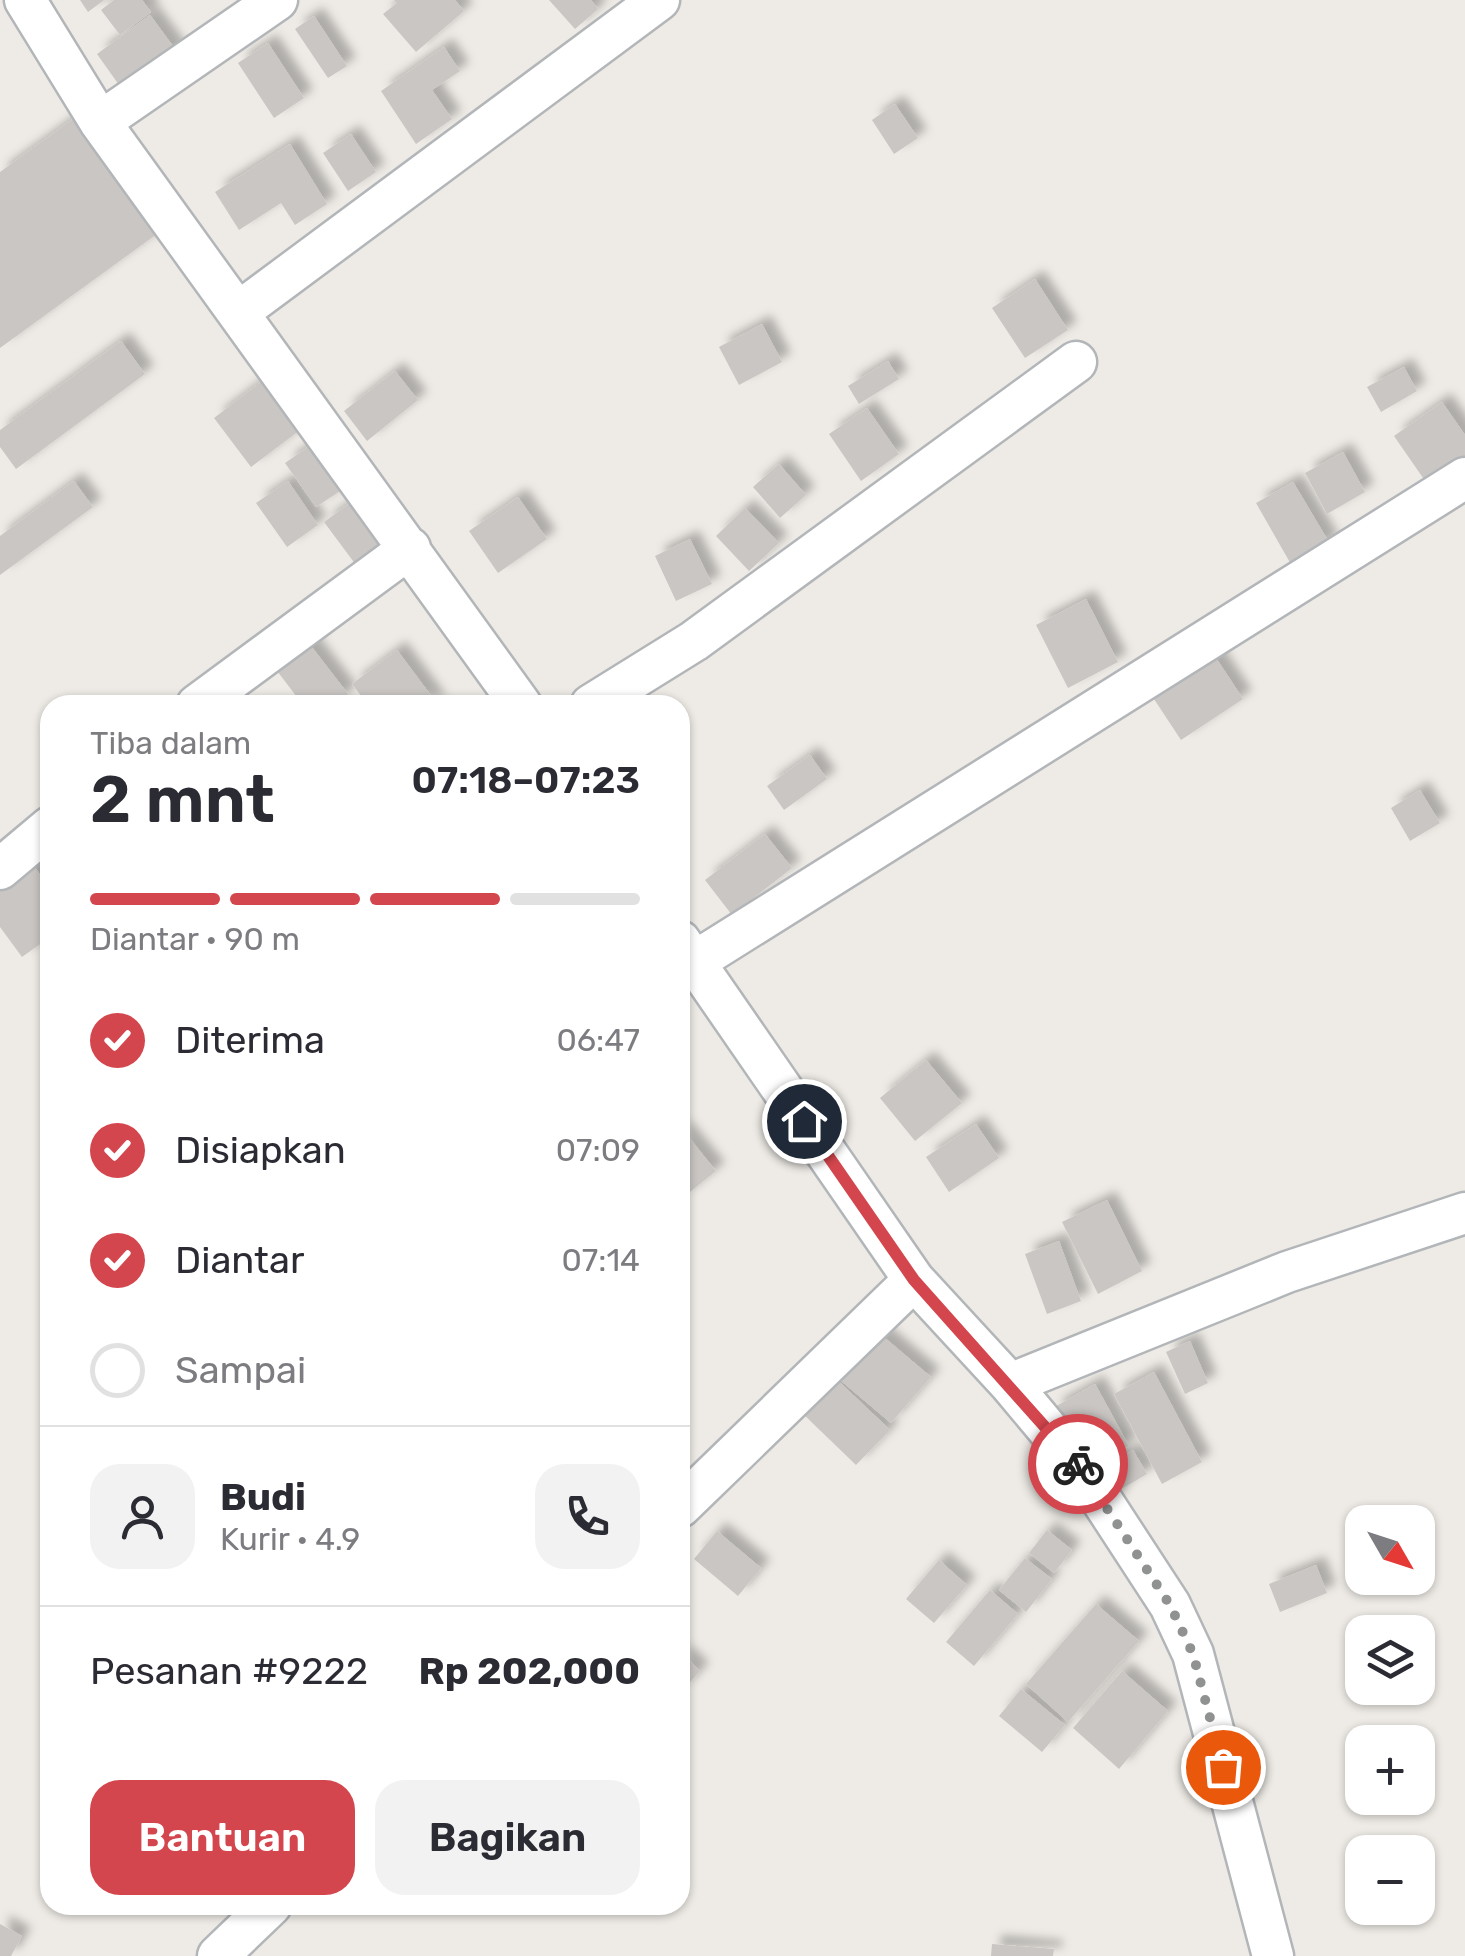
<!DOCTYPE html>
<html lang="id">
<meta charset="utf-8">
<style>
body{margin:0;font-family:Rubik,sans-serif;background:#f2f2f3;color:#2b2b33;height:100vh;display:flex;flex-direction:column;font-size:38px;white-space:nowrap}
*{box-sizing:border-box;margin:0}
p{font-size:32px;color:#7c7c81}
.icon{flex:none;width:55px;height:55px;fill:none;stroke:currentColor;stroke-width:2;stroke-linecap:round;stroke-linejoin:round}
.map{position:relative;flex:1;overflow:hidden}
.panel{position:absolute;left:40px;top:695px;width:650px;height:1220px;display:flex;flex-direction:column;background:#fff;border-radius:30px;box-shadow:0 2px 8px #0004}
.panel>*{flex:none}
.needle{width:65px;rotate:129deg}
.controls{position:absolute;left:1345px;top:1505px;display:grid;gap:20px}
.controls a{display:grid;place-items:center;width:90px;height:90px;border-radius:20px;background:#fff;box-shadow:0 2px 8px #0004;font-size:50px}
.pin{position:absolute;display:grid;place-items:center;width:85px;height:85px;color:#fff;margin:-42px;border:5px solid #fff;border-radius:50%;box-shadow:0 2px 10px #0007}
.courier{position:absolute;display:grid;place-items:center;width:100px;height:100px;margin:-50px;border:8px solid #d4464d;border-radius:50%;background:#fff;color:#222;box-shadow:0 2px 12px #0007}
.overview em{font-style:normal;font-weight:600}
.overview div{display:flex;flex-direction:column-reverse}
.overview{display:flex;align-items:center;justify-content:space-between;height:170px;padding:0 50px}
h1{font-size:65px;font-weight:600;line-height:75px}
.bar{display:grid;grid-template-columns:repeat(4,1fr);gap:15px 10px;align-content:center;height:120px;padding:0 50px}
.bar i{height:12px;border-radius:8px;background:#e1e1e2}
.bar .active{background:#d4464d}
.bar p{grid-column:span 4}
.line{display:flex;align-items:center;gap:25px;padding:0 50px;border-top:2px solid #e1e1e2}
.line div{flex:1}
.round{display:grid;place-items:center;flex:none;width:105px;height:105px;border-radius:30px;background:#f2f2f3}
ol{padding:0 50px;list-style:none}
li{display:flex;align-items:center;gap:30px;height:110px}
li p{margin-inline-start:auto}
li .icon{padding:10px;border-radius:50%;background:#d4464d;color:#fff;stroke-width:4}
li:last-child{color:#7c7c81}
li i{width:55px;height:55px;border:5px solid #e1e1e2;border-radius:50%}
.primary-button{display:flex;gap:20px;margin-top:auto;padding:20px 50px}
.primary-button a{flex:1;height:115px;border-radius:30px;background:#d4464d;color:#fff;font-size:40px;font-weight:600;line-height:115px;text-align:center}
.primary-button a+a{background:#f2f2f3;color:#2b2b33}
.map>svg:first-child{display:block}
</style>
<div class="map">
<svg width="1465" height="1956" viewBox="0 0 1465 1956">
<defs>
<filter id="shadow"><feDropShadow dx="9" dy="-9" stdDeviation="5" flood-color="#0004"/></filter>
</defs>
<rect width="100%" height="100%" fill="#eeebe6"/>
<path fill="#cac6c3" filter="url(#shadow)" d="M80,0H104L88,12Z
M114,0H142L151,12L120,35L101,10Z
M394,0H455L464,11L416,52L383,14L397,3Z
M549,0H591L598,9L575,29Z
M150,15L178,53L124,92L97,54Z
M314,16L347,66L328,78L295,29Z
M268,43L304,98L274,118L238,63Z
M444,47L460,71L432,90L452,119L416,144L381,91Z
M895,104L918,138L894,154L872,120Z
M77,116L161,231L0,348V172Z
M351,134L376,172L348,191L323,153Z
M290,144L327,204L295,225L281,203L239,230L215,192Z
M1035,279L1068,330L1025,358L992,308Z
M762,324L782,362L739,385L719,347Z
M121,341L145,374L16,469L0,447V430Z
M888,361L899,379L859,404L848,386Z
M1404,367L1417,391L1381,412L1367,387Z
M279,368L316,418L251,467L214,418Z
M395,371L418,400L367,441L344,411Z
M1442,402L1465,435V463L1430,488L1394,436Z
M867,408L899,454L861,481L829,434Z
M321,438L352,483L316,507L285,463Z
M1343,452L1365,492L1327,514L1305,473Z
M779,464L806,495L780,518L753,487Z
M74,481L93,507L0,575V536Z
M288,481L318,525L287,547L256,503Z
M1293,482L1330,544L1292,566L1256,503Z
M518,497L547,539L498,573L469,531Z
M353,501L385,543L356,565L324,522Z
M745,508L779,543L749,571L716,536Z
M690,539L712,584L676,601L655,556Z
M1086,599L1118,662L1068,688L1036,625Z
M304,637L348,694L334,705H303L271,663Z
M397,650L438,705H368L352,684Z
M1212,652L1243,699L1181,740L1150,693Z
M810,755L827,779L784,810L767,786Z
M1420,790L1440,823L1410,841L1391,808Z
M765,834L792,868L732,915L705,880Z
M33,865L50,888V937L22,957L0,927V890Z
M926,1060L962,1103L915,1141L880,1098Z
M976,1124L999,1158L949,1192L926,1157Z
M682,1129L716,1171L680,1200V1130Z
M1107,1200L1142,1271L1098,1294L1062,1222Z
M1059,1241L1081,1301L1047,1314L1025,1254Z
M879,1333L931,1377L891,1423L839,1379Z
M1190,1341L1208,1383L1185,1394L1166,1352Z
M1154,1372L1202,1462L1162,1484L1114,1394Z
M833,1376L890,1430L856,1465L800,1411Z
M1095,1384L1129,1446L1087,1469L1053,1408Z
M1133,1450L1147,1474L1106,1498L1092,1475Z
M1047,1530L1072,1550L1054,1573L1029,1553Z
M717,1531L761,1568L738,1596L694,1559Z
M1025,1558L1052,1579L1026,1612L999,1590Z
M939,1560L967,1585L934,1623L906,1599Z
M1316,1565L1327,1593L1280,1612L1269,1584Z
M990,1590L1018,1614L974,1666L946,1642Z
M1096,1604L1139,1641L1068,1722L1026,1684Z
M680,1652L700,1671L680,1693Z
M1122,1671L1168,1711L1119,1769L1073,1728Z
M1021,1689L1065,1725L1042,1752L999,1716Z
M0,1924L22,1936L11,1956H0Z
M992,1944L1054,1949L1053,1956H991Z"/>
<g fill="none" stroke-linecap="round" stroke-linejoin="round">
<defs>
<path id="street" d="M25,0L100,122L521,705
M100,122L277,0
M240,311L659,0
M197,705L410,548
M591,705L694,641L1076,362
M0,869L50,827
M680,941L914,1280L1010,1384L1082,1470L1170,1605L1193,1654L1273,1956
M694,962L1465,478
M1010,1384L1287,1272L1465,1213
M680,1507L914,1280
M218,1956L271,1905"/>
</defs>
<use href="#street" stroke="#b3b6b9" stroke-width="45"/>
<use href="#street" stroke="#fff" stroke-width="40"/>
</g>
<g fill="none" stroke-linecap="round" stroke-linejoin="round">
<path stroke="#909292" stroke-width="10" stroke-dasharray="0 18" d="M1078,1464L1170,1605L1193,1654L1223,1767"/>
<path stroke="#d4464d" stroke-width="12" d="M804,1121L914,1280L1078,1464"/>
</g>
</svg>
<div class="controls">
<a><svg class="needle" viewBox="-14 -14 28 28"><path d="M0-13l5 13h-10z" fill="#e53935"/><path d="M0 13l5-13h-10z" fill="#7c7c81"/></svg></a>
<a><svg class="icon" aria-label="layers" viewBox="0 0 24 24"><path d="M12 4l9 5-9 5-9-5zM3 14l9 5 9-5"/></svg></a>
<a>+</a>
<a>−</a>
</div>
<div class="pin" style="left:1223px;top:1767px;background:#ea580c"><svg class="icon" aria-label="bag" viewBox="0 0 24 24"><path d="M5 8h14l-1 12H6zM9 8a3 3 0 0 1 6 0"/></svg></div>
<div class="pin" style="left:804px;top:1121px;background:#1f2937"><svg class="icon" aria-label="home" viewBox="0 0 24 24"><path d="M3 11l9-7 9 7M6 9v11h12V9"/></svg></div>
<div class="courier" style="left:1078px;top:1464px"><svg class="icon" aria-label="bike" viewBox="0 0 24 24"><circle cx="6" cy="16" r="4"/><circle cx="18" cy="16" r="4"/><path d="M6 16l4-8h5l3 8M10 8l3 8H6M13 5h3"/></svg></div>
<section class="panel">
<div class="overview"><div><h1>2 mnt</h1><p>Tiba dalam</p></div><em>07:18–07:23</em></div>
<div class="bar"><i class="active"></i><i class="active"></i><i class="active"></i><i></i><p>Diantar · 90 m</p></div>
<ol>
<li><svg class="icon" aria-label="check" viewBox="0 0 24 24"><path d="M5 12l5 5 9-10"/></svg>Diterima<p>06:47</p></li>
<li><svg class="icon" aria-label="check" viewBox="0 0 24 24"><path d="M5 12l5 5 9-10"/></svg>Disiapkan<p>07:09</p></li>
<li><svg class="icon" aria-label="check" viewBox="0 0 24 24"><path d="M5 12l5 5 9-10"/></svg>Diantar<p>07:14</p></li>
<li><i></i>Sampai</li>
</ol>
<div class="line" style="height:180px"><a class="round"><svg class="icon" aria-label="person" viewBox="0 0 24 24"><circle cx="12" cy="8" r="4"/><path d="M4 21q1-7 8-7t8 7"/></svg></a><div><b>Budi</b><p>Kurir · 4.9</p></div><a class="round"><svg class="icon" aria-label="phone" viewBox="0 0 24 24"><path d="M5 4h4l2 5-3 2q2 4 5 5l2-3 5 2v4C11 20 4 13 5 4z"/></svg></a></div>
<div class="line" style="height:130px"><div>Pesanan #9222</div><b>Rp 202,000</b></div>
<div class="primary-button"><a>Bantuan</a><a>Bagikan</a></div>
</section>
</div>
